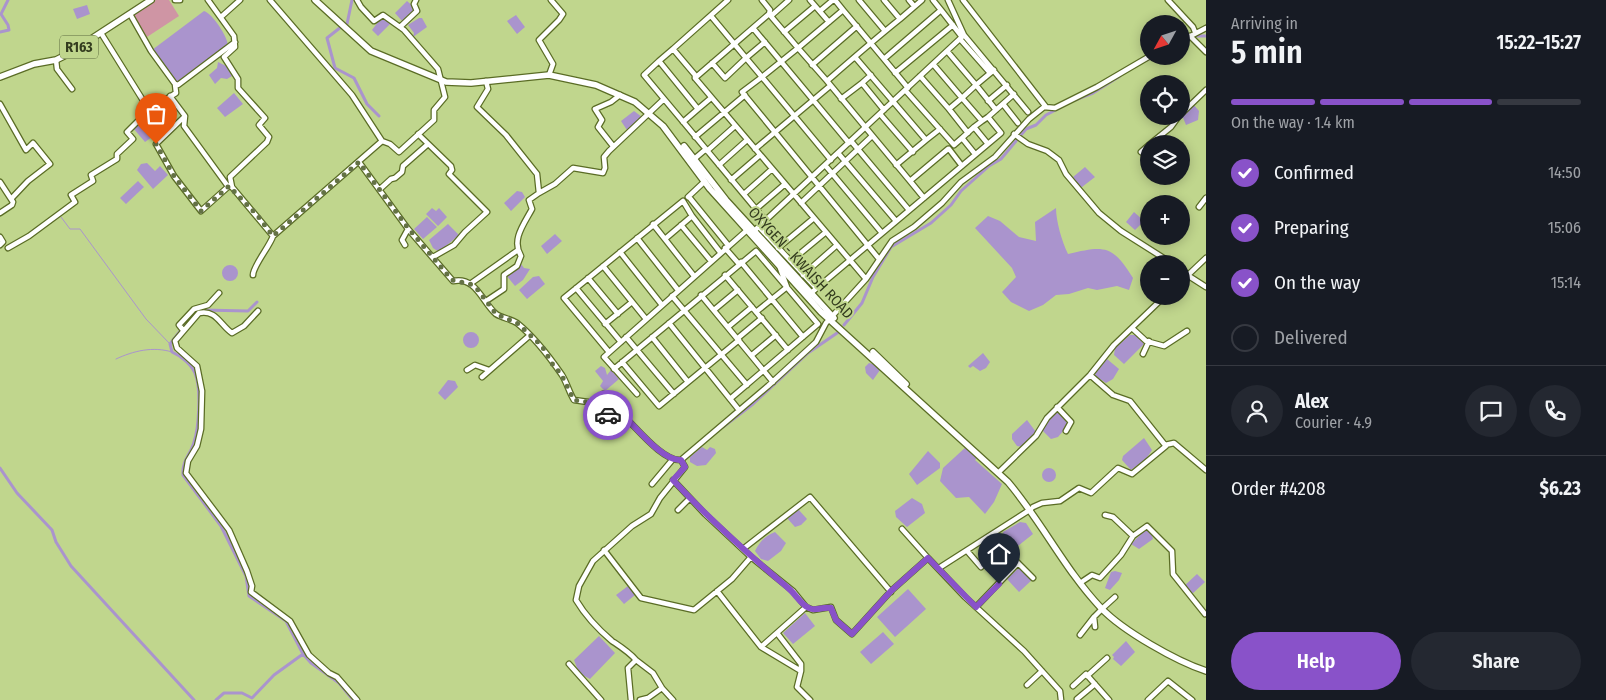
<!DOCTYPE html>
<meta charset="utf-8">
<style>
body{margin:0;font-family:"Fira Sans Condensed",sans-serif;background:#242831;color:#f1f3f6;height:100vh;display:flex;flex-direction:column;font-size:19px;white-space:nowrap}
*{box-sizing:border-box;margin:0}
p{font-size:16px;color:#9ea1a6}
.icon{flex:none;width:28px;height:28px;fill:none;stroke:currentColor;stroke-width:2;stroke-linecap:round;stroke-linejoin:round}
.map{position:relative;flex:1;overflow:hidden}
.drawer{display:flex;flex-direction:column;background:#171b24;width:400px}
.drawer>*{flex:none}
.needle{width:32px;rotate:230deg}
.fabs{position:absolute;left:1140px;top:15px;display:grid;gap:10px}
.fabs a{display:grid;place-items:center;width:50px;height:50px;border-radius:50%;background:#171b24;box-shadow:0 2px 12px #0003;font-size:25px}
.pin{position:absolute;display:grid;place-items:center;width:42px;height:42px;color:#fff;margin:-51px -21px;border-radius:50% 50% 50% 0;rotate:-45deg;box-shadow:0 0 5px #0007}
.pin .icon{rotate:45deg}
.courier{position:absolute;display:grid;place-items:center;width:50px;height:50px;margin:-25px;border:4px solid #8952c9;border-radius:50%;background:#fff;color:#222;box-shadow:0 1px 6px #0007}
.summary em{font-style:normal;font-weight:600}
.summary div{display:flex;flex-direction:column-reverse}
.summary{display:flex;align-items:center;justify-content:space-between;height:85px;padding:0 25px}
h1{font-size:32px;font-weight:600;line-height:38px}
.bar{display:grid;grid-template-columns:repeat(4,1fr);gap:8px 5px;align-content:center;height:60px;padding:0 25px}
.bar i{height:6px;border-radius:4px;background:#363941}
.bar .on{background:#8952c9}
.bar p{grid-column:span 4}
.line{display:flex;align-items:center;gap:12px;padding:0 25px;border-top:1px solid #363941}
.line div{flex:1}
.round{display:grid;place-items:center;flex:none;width:52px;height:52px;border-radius:26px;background:#242831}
ol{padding:0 25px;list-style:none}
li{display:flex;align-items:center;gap:15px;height:55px}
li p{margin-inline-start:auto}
li .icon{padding:5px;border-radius:50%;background:#8952c9;color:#fff;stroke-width:4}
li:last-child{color:#9ea1a6}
li i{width:28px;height:28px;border:2px solid #363941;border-radius:50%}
.primary-button{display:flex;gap:10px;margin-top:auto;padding:10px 25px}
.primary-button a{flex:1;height:58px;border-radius:30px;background:#8952c9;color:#fff;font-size:20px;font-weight:600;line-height:58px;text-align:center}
.primary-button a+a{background:#242831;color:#f1f3f6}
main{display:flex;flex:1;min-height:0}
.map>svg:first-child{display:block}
</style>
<main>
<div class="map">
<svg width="1206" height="700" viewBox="0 0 1206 700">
<rect width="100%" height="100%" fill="#c0d68d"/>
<path fill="#cf95a4" d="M156,0H169L179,16L147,37L133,15Z"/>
<path fill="#aa94cd" d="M407,1L416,9L402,21L395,13Z
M87,5L90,14L77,19L73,9Z
M204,11C213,14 227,36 228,45L176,83L152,50Z
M516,15L525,27L517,34L507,21Z
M381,18H384L391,23L378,36L372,30Z
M419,18H422L427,27L413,37L414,33L408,25Z
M218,62L226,66L232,76L227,79L221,78L215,84L209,75L217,68Z
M234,93L243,104L225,117L217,108Z
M1193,104L1199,111L1198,120L1186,125L1182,115Z
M634,111L642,117L627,130L621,121Z
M151,112H154L166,127L145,142L133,128Z
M147,163L155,171L160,166L168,175L153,189L137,170L141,164Z
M1085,167L1095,177L1082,187H1078L1073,177Z
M138,181L144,187L126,204L120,198Z
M517,191L522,192L525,197L511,211L504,203Z
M432,208L436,211L439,208L447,217L438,226L426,214Z
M1056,208C1056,221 1062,242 1068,254C1104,246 1112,244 1133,278L1129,290L1117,286L1097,290L1088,288L1069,294L1056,295L1043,305L1029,311L1011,302L1002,292L1016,277L1012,268L975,228L988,216L1000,221L1019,237L1036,241L1035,222Z
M1134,212L1144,221L1135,230L1126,222Z
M427,217L437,227L423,239L414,229Z
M448,224L459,235L439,252L433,248L429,240Z
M555,234L562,241L547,254L541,246Z
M521,264L524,268L530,269L523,280L515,286L506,275L515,268L519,269Z
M222 273a8 8 0 1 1 16 0a8 8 0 1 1-16 0Z
M539,276L545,284L527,299L519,290L533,277Z
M463 340a8 8 0 1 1 16 0a8 8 0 1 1-16 0Z
M1130,335H1136L1144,344L1124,364L1114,355L1115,348Z
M983,353L990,362L986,368L980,371L973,366L970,368L968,366Z
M1107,359L1119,369L1113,379L1106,383L1094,375Z
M869,363L876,365L880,370L873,380L866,373L865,367Z
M601,366L605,368L607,375L611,370L619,379L605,391L600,386L603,381L595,371Z
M448,380L455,381L458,387L445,400L438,393Z
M1059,411L1070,423L1058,437L1051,439L1042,430L1050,417Z
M1027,420L1036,432L1035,437L1023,447L1017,446L1012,439V434Z
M1144,438L1152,450L1146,459L1131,470L1122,460L1123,456Z
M967,446L979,456L975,460L1002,484L994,502L985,514L969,497L956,498L940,481L943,468Z
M702,447L707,450L710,447L715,449L716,453L706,465L697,466L690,462V457Z
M928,451L940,463V468L917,485L909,474Z
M1042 475a7 7 0 1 1 14 0a7 7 0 1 1-14 0Z
M912,498L922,504L925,513L907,527L896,517L895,511Z
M798,509L807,519L801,525L795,527L787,518Z
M1020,522L1026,523L1033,534L1014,549L1004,540L1003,532Z
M1146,529L1151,532L1153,539L1139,549L1131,544Z
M775,532L786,543L781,551L768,561L761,559L755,551C760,541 765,536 775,532Z
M1021,566L1033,579L1019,592L1007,579Z
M1115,571L1122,573L1119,580L1110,590L1105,588L1111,572Z
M1197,574L1205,582L1191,595L1183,587Z
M628,586L635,595L624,604L616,595Z
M908,589L926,609L895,637L877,617Z
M805,613L815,626L793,644L783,633Z
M883,632L894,644L871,664L860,652Z
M599,636L615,653L590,679L579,673L574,660Z
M1126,641L1135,652L1121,666L1113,659L1114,657L1112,655Z"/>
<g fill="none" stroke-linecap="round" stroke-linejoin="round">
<path stroke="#aa94cd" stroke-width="1" d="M61,217L70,229H80L146,319L170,344
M116,359C133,351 153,346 172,352"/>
<path stroke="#aa94cd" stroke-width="3" d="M347,24L352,0
M341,27L327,38L335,68L354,78L367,104L379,116
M0,32L9,30L8,25L1,14L8,0
M1181,44L1193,36H1206
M1147,60L1155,56
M1075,100L1093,93L1120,76
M257,302L248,311L202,310L195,312L170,344L172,352C181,356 193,365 196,376C201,390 199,428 194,442C191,454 182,460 183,475L221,526L246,576L249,596L286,621L303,654L311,663L339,683L353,700
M844,325L862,303L873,277L891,247L931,223L951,205L961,191L989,166L1001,159L1026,129L1036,125L1046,115L1065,105
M723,427L753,404L808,353L840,331
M0,468L17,493L52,530L56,542L71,566L194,700
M216,700L224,693H242L252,698L274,675L303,654"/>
<defs>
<path id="minor" d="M175,0H180
M208,0L234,36L235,47L224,57L238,79V88L265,118L259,125L269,137L267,142L230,177L232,187
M270,0L352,95L382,141L273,236
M357,0L361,7L374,21L383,15L404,30L438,69L445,97L434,110V120L399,152L390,144L382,141
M762,0L770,10L769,14
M810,0L829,22
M835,0L843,10
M859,0L885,31
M884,0L900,19L922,0
M909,0L914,6
M948,0L964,35L1028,112
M963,0L1046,107
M1168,0L1193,27L1195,32
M941,10L962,37
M820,11L833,0
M130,14L151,51L175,84L178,85L235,42
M711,16L746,58L765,42
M771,16L789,0
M221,17L240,0
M400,27L417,11L414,4L416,0
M753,28L849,143
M784,32L815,6
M101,33L149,110L176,93L175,84
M1190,36L1206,52
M960,39L990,73
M1181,41L1206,28
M673,49L728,0
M947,51L976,85L962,98L982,121L988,117
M855,57L926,140L940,129
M884,59L843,10L798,48L827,81C851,60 875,39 900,19
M56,60L57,69L72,89
M659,61L644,75L766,221
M712,63L725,78L746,58L762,77L742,92L879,259
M933,64L962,98L949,109L968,133
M812,65L857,26
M994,70L976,85L996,110
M895,73L953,25
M549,75L553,64L539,40L559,20L563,14L551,0
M871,75L862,83L884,110
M920,76L949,109
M695,78V75L673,49L659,61L698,109L711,98
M827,81L910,181
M908,88L884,59L941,10L933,0
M905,90L954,145L962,138
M170,96L185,116L184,126L227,185L232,187L273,236C270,246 253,266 253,275
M841,99L862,83
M988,101L1007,85
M0,104L26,150L33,143L50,164L28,181L11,199
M1003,104L1018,123
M880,114L913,152
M1181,114L1206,90
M183,118L156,144L174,176L201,211L229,186
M982,121L974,127L988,144
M683,122L698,109
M974,127L962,138L975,154
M418,134L451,166L452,170L449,174L487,212L465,232L454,245L433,257
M1014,134L1028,144L1047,151L1059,160L1066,174L1099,213L1121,231L1173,264
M695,137L745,95
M851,141L909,210
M1150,144L1171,127L1179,116
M613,146L598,127L602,120L595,109L611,102L620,95
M755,149L830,86
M949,149L962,166
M707,151L735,126
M1141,152L1149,145
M838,153L896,221
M693,160L706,149
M831,160L762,77L798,48L769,14L695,78L866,279
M359,162L408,229L453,281C476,276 482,302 496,314C502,318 511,319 517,323C533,336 551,359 562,375C567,383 569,392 574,400L588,402L608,416L616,409C632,421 661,462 681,460
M719,165L747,140
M825,165L882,233
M896,165L926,140
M731,180L760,155
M0,182L13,202L12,205L0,213
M380,189L391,179L395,178L402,172L403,166L428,144
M539,193L555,184L573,168L603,173L605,168L604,157L609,151L664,99
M744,194L772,169
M688,197L704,182
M689,197L728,245
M924,198L910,181L948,149
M801,203L872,136
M1199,207L1206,198
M756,209L785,184
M653,224L694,276
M681,225L711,261
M759,227L816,288
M753,232L964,35
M0,237L3,242L0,245
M637,238L678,290
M665,239L692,216L720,252
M405,245L402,240L408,229
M8,248L29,236L75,202L71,195L93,181L91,175L117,159V154L133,139L127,132L149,110
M725,248L739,264
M778,248L814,218
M620,252L662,305
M791,261L826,232
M741,262L803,337
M603,266L646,319
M1181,271L1206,287
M725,275L788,350
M803,275L837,245
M1188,275L1206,258
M588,278L618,314
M470,284L518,250
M576,288L621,342
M811,293L1001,133L988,117L1014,94
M701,295L773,382
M672,296L747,385
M486,301L504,289V275L517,266L521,256C511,240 524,224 532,209L529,200L539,193L537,174L506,135L477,107L488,89L486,81
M714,310L738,290
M258,311L244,326L232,333C221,326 216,309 199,313L175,341L177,348L197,366L202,391L201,429L197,446L188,461L186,473L229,530L247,571L252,586L251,592L290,621L309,655L329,673L337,677L357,700
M756,312L787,287L780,268
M669,323L739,410
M605,324L632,302
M728,327L752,307
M1133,329L1146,341L1164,346L1187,331
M183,330L179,325L194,309L208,305L219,293
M626,337L674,394
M652,337L688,382
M738,338L762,318
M609,352L564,298L683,201L692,216
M1143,354L1149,341
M752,355L776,335
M622,362L659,406L739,340
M614,369L756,251L818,324L730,399
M467,370L475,365L489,370
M1090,375L1113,395L1130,401L1165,445L1174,443L1206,470
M482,377L529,336
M603,394L616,409
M637,394L604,357L746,231
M1057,407L1071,422L1066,431
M999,472L1036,436L1047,418L1090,375L1114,345L1165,296
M652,484L673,459
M1033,507L1042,503L1060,501L1079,488L1091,493L1118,468L1132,474L1166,446
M678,510L690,498
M1105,515L1113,517L1133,536
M902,529L928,558
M743,549L810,497L891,592
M604,550L641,598L694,610L732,579L751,557L705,514L673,480
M968,552L981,567L1001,545L1018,563L976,607
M751,557L793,591L806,607
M1018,563L1033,578
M939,568L1031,509
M1083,581L1092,575L1100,578L1121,555L1133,536L1147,526L1172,551L1173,574L1205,614
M717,591L761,647L801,671L797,687L810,700
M1104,607L1115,597
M1095,627L1094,617L1102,609
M777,633L801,664V671
M1080,635L1094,617
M761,647L806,607L813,610L831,607L836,620L852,634L891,591L928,558L965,597L1024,651L1060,691L1061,700
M636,660L653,673L662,688
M569,664L601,700
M1087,676L1107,658
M1027,685L1042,671
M1073,686L1086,674L1109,700
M1077,699L1095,684
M631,700L628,668L636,660C629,652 621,647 612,641C599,630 585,615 576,600L579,586L593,561L632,526L651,514L660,498L685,467L681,460L768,386L816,342L826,323L866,279L892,241L914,227L942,203L961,182L995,157L1029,119L1044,107L1055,108L1097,87L1150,56
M640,700L648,698L662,688L673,700
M1148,700L1168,681L1192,700"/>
<path id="major" d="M315,0L371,51L446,82L471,83L549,75L596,85L635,102L663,126L710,189L821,312L1008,482C1042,522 1065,570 1101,608C1123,631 1176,661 1206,671
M0,77L34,64L56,60L68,54L151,0
M684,146L726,200L834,318
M873,352L906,384"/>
</defs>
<use href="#minor" stroke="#5a6c25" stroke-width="7"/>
<use href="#major" stroke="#5a6c25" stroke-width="8"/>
<use href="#minor" stroke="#fff" stroke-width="4.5"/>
<use href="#major" stroke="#fff" stroke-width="5.5"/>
</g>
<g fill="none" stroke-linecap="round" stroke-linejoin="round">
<path stroke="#647245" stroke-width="5" stroke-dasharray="0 9" d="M156,144L174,176L201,211L229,186L257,215L273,236L359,162L408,228L452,280L470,284L478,290L496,314L517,323L542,346L553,365L561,374L574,400L588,402L608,415"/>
<path stroke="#8952c9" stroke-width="6" d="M608,415L615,409L618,410C632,422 662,462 681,460L685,467L673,480C709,519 747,553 787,587C795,593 801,605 809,608C816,612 823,606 831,608L836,620L852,634L891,591L928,558L976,607L999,584"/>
</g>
<g text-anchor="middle" stroke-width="4" stroke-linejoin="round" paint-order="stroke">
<rect fill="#c0d68d" stroke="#5d6a3f" stroke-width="1" x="60" y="35.5" width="38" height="23" rx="4"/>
<g font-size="14" font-weight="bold" fill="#333c1e">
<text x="79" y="52">R163</text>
</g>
<g font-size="15" fill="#333c1e" stroke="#c0d68d">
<text transform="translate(801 263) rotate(47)" y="5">OXYGEN - KWAISH ROAD</text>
</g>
</g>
</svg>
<div class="fabs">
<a><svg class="needle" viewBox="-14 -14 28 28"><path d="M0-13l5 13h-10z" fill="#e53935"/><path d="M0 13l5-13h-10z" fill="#9ea1a6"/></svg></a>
<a><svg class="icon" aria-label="locate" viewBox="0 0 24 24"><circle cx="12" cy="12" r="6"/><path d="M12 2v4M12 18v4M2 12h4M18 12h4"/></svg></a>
<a><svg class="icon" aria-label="layers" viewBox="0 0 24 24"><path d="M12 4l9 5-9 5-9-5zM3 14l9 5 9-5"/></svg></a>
<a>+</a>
<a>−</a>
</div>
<div class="pin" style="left:156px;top:144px;background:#ea580c"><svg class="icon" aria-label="bag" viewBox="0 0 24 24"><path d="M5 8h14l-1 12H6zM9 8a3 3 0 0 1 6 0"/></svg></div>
<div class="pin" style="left:999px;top:584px;background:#1f2937"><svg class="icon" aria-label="home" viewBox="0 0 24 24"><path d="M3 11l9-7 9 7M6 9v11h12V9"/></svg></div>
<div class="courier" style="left:608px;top:415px"><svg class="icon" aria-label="car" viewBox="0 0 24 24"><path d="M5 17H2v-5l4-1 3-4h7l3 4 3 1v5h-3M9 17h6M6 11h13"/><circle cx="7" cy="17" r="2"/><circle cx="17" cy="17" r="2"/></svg></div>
</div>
<section class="drawer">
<div class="summary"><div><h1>5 min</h1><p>Arriving in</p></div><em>15:22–15:27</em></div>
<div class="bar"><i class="on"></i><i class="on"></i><i class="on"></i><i></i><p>On the way · 1.4 km</p></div>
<ol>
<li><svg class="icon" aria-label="check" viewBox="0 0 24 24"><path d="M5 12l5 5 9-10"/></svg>Confirmed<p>14:50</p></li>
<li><svg class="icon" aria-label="check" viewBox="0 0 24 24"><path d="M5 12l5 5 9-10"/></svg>Preparing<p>15:06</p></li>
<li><svg class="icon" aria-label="check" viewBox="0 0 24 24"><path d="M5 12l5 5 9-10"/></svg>On the way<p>15:14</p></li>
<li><i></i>Delivered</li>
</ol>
<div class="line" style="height:90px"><a class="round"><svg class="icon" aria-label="person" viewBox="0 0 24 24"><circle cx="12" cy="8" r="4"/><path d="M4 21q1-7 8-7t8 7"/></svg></a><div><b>Alex</b><p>Courier · 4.9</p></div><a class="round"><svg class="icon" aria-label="chat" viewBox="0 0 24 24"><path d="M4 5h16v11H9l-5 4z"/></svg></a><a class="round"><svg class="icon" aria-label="phone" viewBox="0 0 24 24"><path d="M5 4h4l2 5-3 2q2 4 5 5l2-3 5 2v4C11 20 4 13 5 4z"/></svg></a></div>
<div class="line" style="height:65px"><div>Order #4208</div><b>$6.23</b></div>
<div class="primary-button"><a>Help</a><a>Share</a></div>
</section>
</main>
